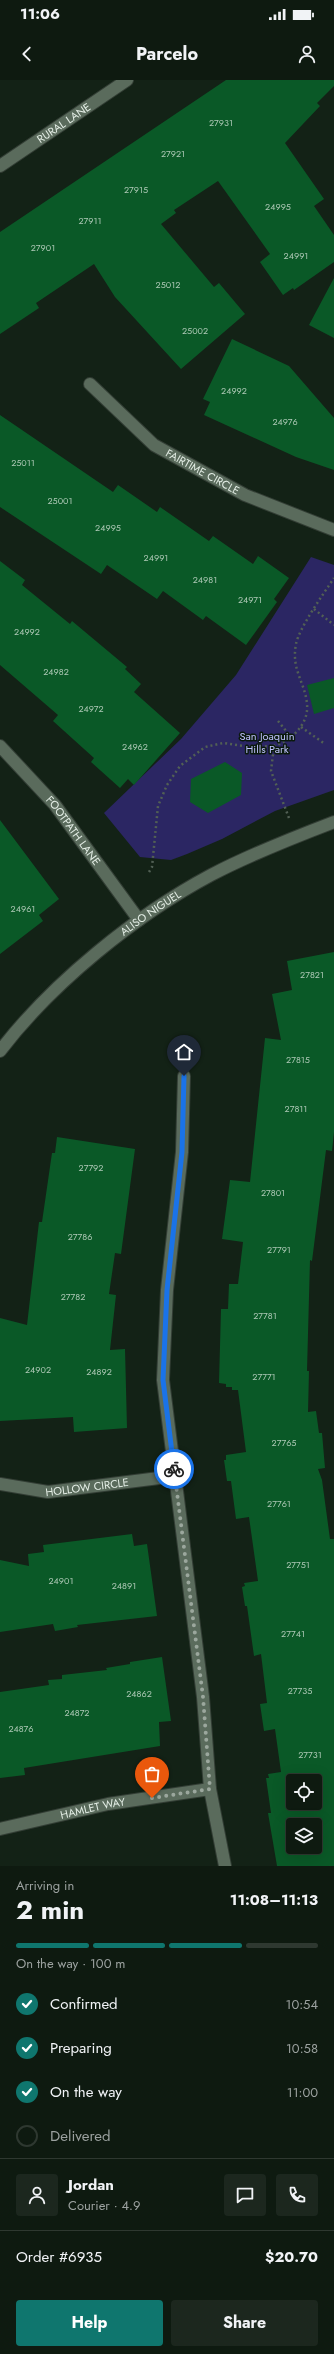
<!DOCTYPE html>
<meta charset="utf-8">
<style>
body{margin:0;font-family:Jost,sans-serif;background:#1c271e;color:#f1f3f6;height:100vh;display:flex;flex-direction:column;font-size:15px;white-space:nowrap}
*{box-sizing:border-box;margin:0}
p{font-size:13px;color:#9ba19f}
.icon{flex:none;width:22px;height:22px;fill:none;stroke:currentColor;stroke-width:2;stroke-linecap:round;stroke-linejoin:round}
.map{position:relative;height:1786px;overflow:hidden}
.drawer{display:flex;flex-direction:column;background:#0e1a10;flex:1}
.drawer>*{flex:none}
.buttons{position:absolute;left:286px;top:1694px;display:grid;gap:8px}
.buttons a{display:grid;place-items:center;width:36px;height:36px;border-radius:4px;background:#0e1a10;box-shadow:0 4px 16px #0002,0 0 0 1px #2e3830;font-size:20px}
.pin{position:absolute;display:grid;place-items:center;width:34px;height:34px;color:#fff;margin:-41px -17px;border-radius:50% 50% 50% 0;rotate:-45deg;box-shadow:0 0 4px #0007}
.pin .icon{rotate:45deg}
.courier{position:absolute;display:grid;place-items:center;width:40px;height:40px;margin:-20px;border:3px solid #1a73e8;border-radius:50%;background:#fff;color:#222;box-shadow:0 1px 5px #0007}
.headline em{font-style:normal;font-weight:700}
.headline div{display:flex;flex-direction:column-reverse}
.headline{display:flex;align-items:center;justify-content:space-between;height:68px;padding:0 16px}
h1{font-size:26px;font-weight:700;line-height:30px}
.bar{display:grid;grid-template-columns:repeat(4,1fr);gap:6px 4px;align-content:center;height:48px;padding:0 16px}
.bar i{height:5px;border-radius:3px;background:#2e3830}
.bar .selected{background:#0f766e}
.bar p{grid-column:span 4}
.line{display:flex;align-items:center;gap:10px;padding:0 16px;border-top:1px solid #2e3830}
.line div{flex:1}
.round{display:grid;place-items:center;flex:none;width:42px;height:42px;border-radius:4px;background:#1c271e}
ol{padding:0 16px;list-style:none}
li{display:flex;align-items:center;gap:12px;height:44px}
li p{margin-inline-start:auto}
li .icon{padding:4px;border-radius:50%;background:#0f766e;color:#fff;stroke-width:4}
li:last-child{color:#9ba19f}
li i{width:22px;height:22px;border:2px solid #2e3830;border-radius:50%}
.primary-button{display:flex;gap:8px;margin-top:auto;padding:8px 16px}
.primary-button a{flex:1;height:46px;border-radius:4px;background:#0f766e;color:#fff;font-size:16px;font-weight:700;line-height:46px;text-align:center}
.primary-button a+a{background:#1c271e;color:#f1f3f6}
.status{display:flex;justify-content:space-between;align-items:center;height:28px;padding:0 20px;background:#0e1a10;direction:ltr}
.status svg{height:11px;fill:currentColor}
header{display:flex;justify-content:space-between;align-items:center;height:52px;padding:0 16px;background:#0e1a10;font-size:18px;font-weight:700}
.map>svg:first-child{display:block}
</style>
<div class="status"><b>11:06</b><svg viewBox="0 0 49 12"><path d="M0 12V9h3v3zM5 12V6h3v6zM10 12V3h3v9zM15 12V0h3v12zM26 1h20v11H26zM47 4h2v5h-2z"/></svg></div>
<header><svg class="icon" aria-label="back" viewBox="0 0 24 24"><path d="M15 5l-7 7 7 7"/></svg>Parcelo<svg class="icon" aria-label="person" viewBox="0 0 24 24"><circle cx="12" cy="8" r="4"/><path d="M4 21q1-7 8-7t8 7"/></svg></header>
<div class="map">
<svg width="334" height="1786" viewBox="0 0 334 1786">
<rect width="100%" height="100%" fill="#132216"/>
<path fill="#2b2663" d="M311,477L334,485V710L275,731L222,759L187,774L171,780L140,777L104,733L181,659L236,595Z"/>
<path fill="#0a5927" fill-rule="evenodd" d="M226,0H334V6L317,23L320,26L285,63L324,119L314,126L334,155V182L294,210L293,208L283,215L260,182L270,174L218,101L174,130L176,133L161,144L214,207L219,203L245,234L181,289L115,217L94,184L36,223L39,228L0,254V152Z
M334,198V258L309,245Z
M232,259L289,286L334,338V390L296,377L204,335L210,322L203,319Z
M0,335L113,412L118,405L157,432L160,427L209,461L213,456L253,484L258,476L289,498L274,519L277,522L246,565L206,536L203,540L163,511L157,519L107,485L101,494L0,427Z
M0,481L25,500L22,505L70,544L72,541L127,587L125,589L141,604L134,612L180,653L134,705L128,699L120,708L91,682L94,678L53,641L58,635L0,585Z
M334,598V628L314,634L307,605Z
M225,682L242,693L241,715L208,733L190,722L191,699Z
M0,740L59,819L39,835L43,841L0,874Z
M334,872V1052L332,1071L326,1070L312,1181L310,1180L307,1291H309L308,1332L316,1331L319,1353H322L325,1388L318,1389L322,1400L330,1459H334V1786H277L268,1733H271L266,1698H269L268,1694L281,1692L275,1649L264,1651L260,1624L267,1623L261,1574L254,1576L247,1526H245L242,1507L245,1506L244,1503L258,1501L249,1437L236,1439L231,1401H227L224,1380H226V1375L246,1372L238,1310H232V1307H226V1304L219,1303L221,1229H228L229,1204H238L243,1162L222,1159L230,1100L250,1102L265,958L281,960L272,914L292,910L287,881ZM293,1701H315V1723H293ZM293,1745H315V1767H293Z
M57,1057L135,1069L121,1174L115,1173L109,1214L116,1215L110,1270L125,1269L127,1348L74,1352L73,1337L0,1341V1238L27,1245L39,1142H42L52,1073H55Z
M132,1454L134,1466L147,1464L157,1536L77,1545L78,1547L55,1551L53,1544L0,1552V1480L29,1486L28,1474L44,1472L43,1465Z
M162,1577L171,1641L159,1642L160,1666L24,1688L25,1695L0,1698V1612L49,1605L48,1600L62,1599V1595L107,1590L106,1588L130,1584V1582Z"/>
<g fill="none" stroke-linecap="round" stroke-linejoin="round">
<defs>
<g id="minor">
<path id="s1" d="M0,86L127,0"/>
<path id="s2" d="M90,304L154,365L245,415L334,450"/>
<path id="s3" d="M0,666L55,725L139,840"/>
<path d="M184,996L182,1072L167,1210L163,1300L203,1617L210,1709L225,1786"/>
<path id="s4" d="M0,1404L48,1412L175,1396"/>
<path id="s5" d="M0,1749L108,1724L210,1709"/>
</g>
<g id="tertiary">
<path id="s6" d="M0,971C52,903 136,835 211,795C251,774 292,758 334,742"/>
</g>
</defs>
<use href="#minor" stroke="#333e35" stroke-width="14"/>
<use href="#tertiary" stroke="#333e35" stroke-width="14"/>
<path stroke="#526055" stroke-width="2.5" stroke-dasharray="2 3" stroke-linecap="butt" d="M314,529L334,545
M278,641L291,657
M301,647L325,664
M289,738L271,691L274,666C292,660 309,644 307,624C305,602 291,590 296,564C299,548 324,513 334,498
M149,792L152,787L158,726L167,705L180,686L205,667L223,663L251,667L274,666"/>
<use href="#minor" stroke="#5a6b5c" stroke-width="12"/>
<use href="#tertiary" stroke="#5a6b5c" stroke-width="12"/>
</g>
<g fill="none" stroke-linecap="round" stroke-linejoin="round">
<path stroke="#9ba79d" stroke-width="4" stroke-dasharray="0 7.2" d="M152,1718L210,1709L203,1617L174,1389"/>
<path stroke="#1a73e8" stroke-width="5" d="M174,1389L163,1300L167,1210L182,1072L184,996"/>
</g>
<g text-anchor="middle" stroke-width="3" stroke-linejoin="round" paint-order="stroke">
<g font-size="9" fill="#aec9b6">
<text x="221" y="46">27931</text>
<text x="173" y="77">27921</text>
<text x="136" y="113">27915</text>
<text x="278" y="130">24995</text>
<text x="90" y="144">27911</text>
<text x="43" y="171">27901</text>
<text x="296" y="179">24991</text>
<text x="168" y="208">25012</text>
<text x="195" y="254">25002</text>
<text x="234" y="314">24992</text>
<text x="285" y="345">24976</text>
<text x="23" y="386">25011</text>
<text x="60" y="424">25001</text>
<text x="108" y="451">24995</text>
<text x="156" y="481">24991</text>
<text x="205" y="503">24981</text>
<text x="250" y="523">24971</text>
<text x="27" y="555">24992</text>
<text x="56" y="595">24982</text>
<text x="91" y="632">24972</text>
<text x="135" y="670">24962</text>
<text x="23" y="832">24961</text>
<text x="312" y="898">27821</text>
<text x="298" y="983">27815</text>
<text x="296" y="1032">27811</text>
<text x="91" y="1091">27792</text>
<text x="273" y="1116">27801</text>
<text x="80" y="1160">27786</text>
<text x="279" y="1173">27791</text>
<text x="73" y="1220">27782</text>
<text x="265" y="1239">27781</text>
<text x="38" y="1293">24902</text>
<text x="99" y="1295">24892</text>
<text x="264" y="1300">27771</text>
<text x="284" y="1366">27765</text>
<text x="279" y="1427">27761</text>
<text x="298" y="1488">27751</text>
<text x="61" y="1504">24901</text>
<text x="124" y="1509">24891</text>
<text x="293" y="1557">27741</text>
<text x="300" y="1614">27735</text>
<text x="139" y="1617">24862</text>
<text x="77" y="1636">24872</text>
<text x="21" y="1652">24876</text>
<text x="310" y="1678">27731</text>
</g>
<g font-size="11" fill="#e4eee6" stroke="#0a190d">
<text dy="4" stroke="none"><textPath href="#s1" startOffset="77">RURAL LANE</textPath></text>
<text dy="4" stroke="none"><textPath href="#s2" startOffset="144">FAIRTIME CIRCLE</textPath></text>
<text dy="4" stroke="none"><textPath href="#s3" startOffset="112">FOOTPATH LANE</textPath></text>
<text dy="4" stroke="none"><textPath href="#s6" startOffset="205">ALISO NIGUEL</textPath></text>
<text dy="4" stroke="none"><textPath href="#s4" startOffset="88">HOLLOW CIRCLE</textPath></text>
<text dy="4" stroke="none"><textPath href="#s5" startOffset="95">HAMLET WAY</textPath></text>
</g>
<g font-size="11" fill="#bfc2fd" stroke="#0a190d">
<text x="267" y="660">San Joaquin<tspan x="267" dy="13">Hills Park</tspan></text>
</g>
</g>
</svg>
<div class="buttons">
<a><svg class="icon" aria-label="locate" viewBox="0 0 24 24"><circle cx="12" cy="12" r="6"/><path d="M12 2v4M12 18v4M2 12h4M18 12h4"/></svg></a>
<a><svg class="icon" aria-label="layers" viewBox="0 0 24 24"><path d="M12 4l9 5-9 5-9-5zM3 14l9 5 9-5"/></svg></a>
</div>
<div class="pin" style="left:152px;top:1718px;background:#ea580c"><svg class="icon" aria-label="bag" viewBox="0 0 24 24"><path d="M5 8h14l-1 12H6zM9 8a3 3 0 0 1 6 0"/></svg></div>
<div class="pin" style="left:184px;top:996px;background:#1f2937"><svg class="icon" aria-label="home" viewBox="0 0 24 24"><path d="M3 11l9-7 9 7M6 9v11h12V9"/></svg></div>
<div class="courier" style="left:174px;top:1389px"><svg class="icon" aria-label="bike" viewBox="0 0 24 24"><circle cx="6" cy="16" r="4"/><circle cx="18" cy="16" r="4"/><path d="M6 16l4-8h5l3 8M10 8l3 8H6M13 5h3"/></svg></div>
</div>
<section class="drawer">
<div class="headline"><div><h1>2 min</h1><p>Arriving in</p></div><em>11:08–11:13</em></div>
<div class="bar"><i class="selected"></i><i class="selected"></i><i class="selected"></i><i></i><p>On the way · 100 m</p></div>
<ol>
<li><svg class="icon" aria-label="check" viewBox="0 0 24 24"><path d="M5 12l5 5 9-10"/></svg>Confirmed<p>10:54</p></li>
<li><svg class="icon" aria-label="check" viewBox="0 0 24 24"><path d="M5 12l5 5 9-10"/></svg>Preparing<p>10:58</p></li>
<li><svg class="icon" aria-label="check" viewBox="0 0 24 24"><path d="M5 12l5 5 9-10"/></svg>On the way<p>11:00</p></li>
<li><i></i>Delivered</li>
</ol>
<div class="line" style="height:72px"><a class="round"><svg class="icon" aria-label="person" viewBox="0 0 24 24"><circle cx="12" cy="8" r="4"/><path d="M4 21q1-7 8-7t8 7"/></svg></a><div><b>Jordan</b><p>Courier · 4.9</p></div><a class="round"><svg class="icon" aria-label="chat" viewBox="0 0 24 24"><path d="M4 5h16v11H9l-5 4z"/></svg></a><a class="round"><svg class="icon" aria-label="phone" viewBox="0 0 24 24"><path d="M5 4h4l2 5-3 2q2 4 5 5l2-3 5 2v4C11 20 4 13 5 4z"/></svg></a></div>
<div class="line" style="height:52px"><div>Order #6935</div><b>$20.70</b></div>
<div class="primary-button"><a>Help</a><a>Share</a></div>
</section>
